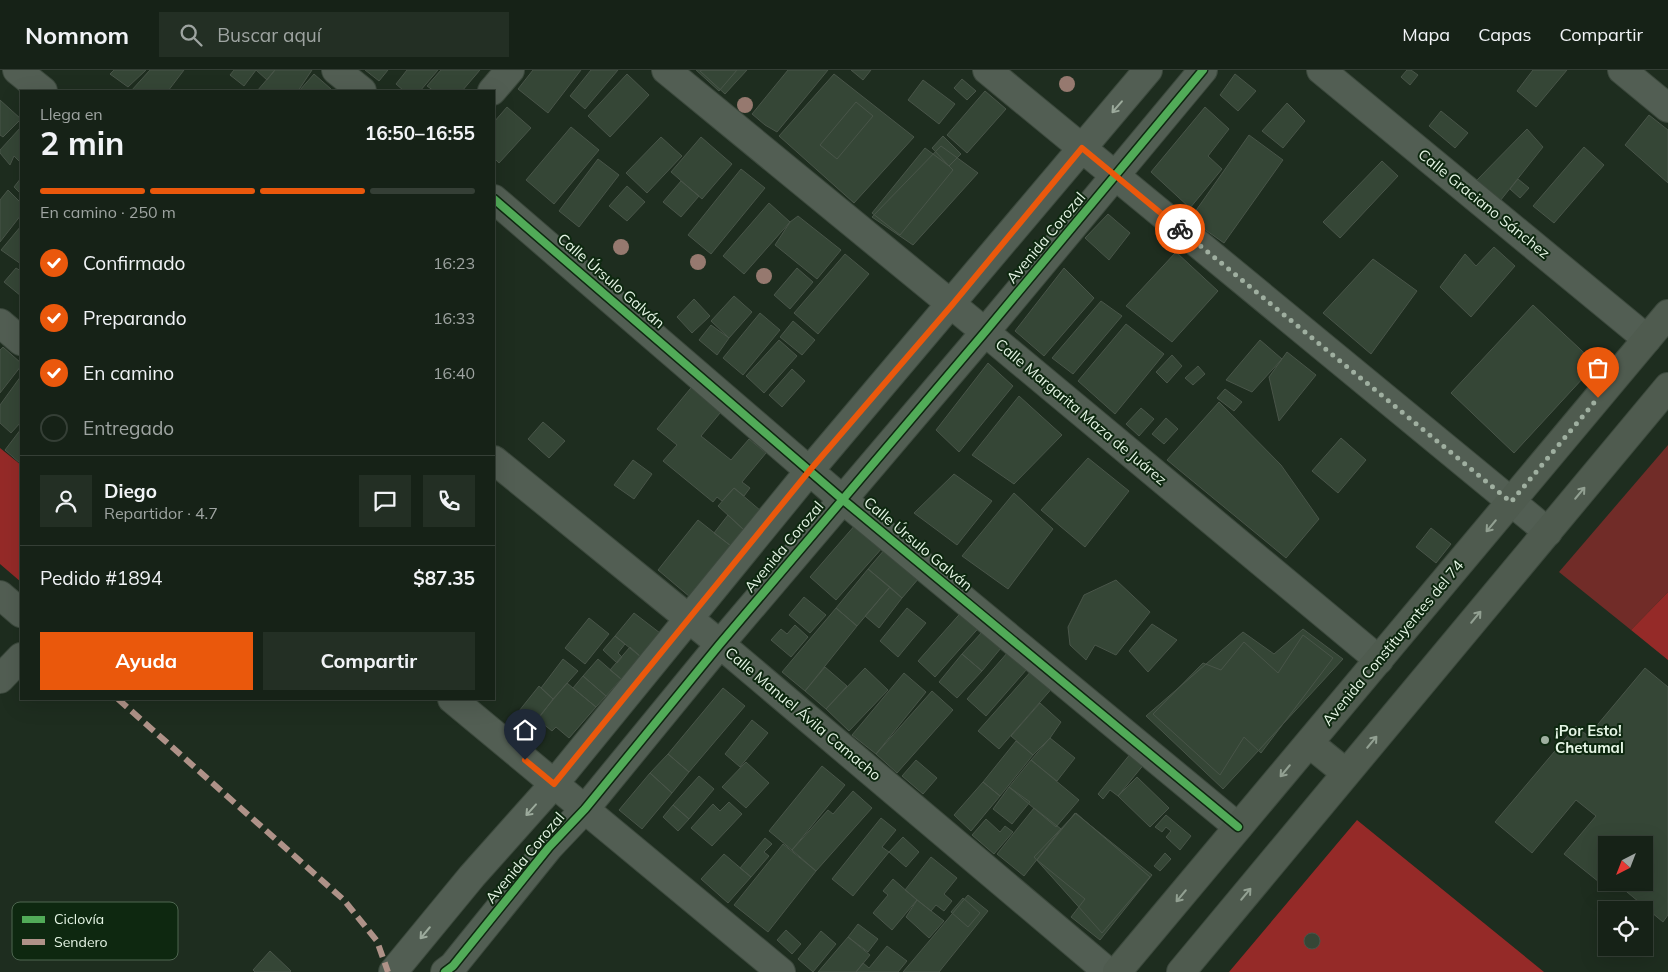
<!DOCTYPE html>
<html lang="es">
<meta charset="utf-8">
<style>
body{margin:0;font-family:Mulish,sans-serif;background:#232f24;color:#f1f3f6;height:100vh;display:flex;flex-direction:column;font-size:19px;white-space:nowrap}
*{box-sizing:border-box;margin:0}
p{font-size:16px;color:#9ea4a1}
.icon{flex:none;width:28px;height:28px;fill:none;stroke:currentColor;stroke-width:2;stroke-linecap:round;stroke-linejoin:round}
.map{position:relative;flex:1;overflow:hidden}
.drawer{position:absolute;left:20px;top:20px;width:475px;height:610px;display:flex;flex-direction:column;background:#162217;border-radius:0px;box-shadow:0 5px 20px #0002,0 0 0 1px #353f36}
.drawer>*{flex:none}
.needle{width:32px;rotate:222deg}
.fabs{position:absolute;left:1598px;top:766px;display:grid;gap:10px}
.fabs a{display:grid;place-items:center;width:55px;height:55px;border-radius:0px;background:#162217;box-shadow:0 5px 20px #0002,0 0 0 1px #353f36;font-size:25px}
.pin{position:absolute;display:grid;place-items:center;width:42px;height:42px;color:#fff;margin:-51px -21px;border-radius:50% 50% 50% 0;rotate:-45deg;box-shadow:0 0 5px #0007}
.pin .icon{rotate:45deg}
.courier{position:absolute;display:grid;place-items:center;width:50px;height:50px;margin:-25px;border:4px solid #ea580c;border-radius:50%;background:#fff;color:#222;box-shadow:0 1px 6px #0007}
.summary em{font-style:normal;font-weight:700}
.summary div{display:flex;flex-direction:column-reverse}
.summary{display:flex;align-items:center;justify-content:space-between;height:85px;padding:0 20px}
h1{font-size:32px;font-weight:700;line-height:38px}
.bar{display:grid;grid-template-columns:repeat(4,1fr);gap:8px 5px;align-content:center;height:60px;padding:0 20px}
.bar i{height:6px;border-radius:4px;background:#353f36}
.bar .current{background:#ea580c}
.bar p{grid-column:span 4}
.line{display:flex;align-items:center;gap:12px;padding:0 20px;border-top:1px solid #353f36}
.line div{flex:1}
.round{display:grid;place-items:center;flex:none;width:52px;height:52px;border-radius:0px;background:#232f24}
ol{padding:0 20px;list-style:none}
li{display:flex;align-items:center;gap:15px;height:55px}
li p{margin-inline-start:auto}
li .icon{padding:5px;border-radius:50%;background:#ea580c;color:#fff;stroke-width:4}
li:last-child{color:#9ea4a1}
li i{width:28px;height:28px;border:2px solid #353f36;border-radius:50%}
.action{display:flex;gap:10px;margin-top:auto;padding:10px 20px}
.action a{flex:1;height:58px;border-radius:0px;background:#ea580c;color:#fff;font-size:20px;font-weight:700;line-height:58px;text-align:center}
.action a+a{background:#232f24;color:#f1f3f6}
header{display:flex;align-items:center;gap:30px;box-sizing:border-box;height:70px;padding:0 25px;background:#162217;border-bottom:1px solid #353f36}
header strong{font-size:24px}
nav{display:flex;gap:28px;margin-inline-start:auto;font-size:18px}
.search{width:350px;height:45px;background:#232f24;display:flex;align-items:center;gap:12px;box-sizing:border-box;padding:0 18px;border-radius:0px;color:#9ea4a1;font-size:19px}
.map>svg:first-child{display:block}
</style>
<header>
<strong>Nomnom</strong>
<div class="search"><svg class="icon" aria-label="search" viewBox="0 0 24 24"><circle cx="10" cy="10" r="6"/><path d="M15 15l6 6"/></svg>Buscar aquí</div>
<nav><a>Mapa</a><a>Capas</a><a>Compartir</a></nav>
</header>
<div class="map">
<svg width="1668" height="902" viewBox="0 0 1668 902">
<rect width="100%" height="100%" fill="#1e2d1f"/>
<path fill="#712c28" d="M1668,375V522L1631,560L1559,502Z"/>
<path fill="#952a28" d="M0,378L21,395V512L0,494Z
M1668,522V590L1631,560Z
M1357,750L1544,902H1229Z"/>
<path fill="#354636" stroke="#495549" d="M114,0H146L128,17L110,4Z
M150,0H184L168,21H131Z
M234,0H275L267,10L256,0L244,16L230,5Z
M275,0H312L298,21H257Z
M365,0H388L379,11Z
M407,0H438L420,21H404L396,14Z
M441,0H480L462,21H434L427,16Z
M533,0H581L548,43L518,19Z
M591,0H618L585,39L570,26Z
M696,0H737L719,21Z
M702,0H747L725,24L700,1Z
M788,0H828L777,62L765,55L752,44Z
M851,0H871L863,10Z
M1407,0H1411L1418,5L1410,15L1401,7Z
M1533,0H1567L1536,37L1517,21Z
M314,4L331,19L329,21H299Z
M627,4L649,25L610,67L588,46Z
M834,4L914,67L854,133L779,66Z
M1235,4L1256,21L1238,41L1220,25Z
M962,9L976,21L967,30L954,18Z
M923,10L955,34L939,54L908,30Z
M985,21L1006,39L967,83L947,65Z
M0,30L21,49L3,67L0,65Z
M856,32L873,46L837,89L820,75Z
M1287,33L1305,51L1283,78L1262,61Z
M507,37L531,58L499,93L494,88V52Z
M1205,37L1229,59L1208,86L1222,99L1190,138L1151,102Z
M1441,41L1468,63L1455,78L1429,56Z
M1649,45L1668,60V113L1625,75Z
M21,57V93L14,86L10,95L0,83V80Z
M571,57L599,80L554,134L526,110Z
M1527,59L1543,77L1500,131L1476,111Z
M1249,65L1283,90L1224,173L1190,149Z
M943,66L961,84L949,96L932,78Z
M661,67L682,86L647,123L626,103Z
M701,67L732,94L702,129L671,102Z
M941,76L978,103L913,175L872,147Z
M1584,77L1604,95L1554,153L1533,136Z
M925,78L949,96L953,100L900,165L872,143Z
M598,89L619,105L579,157L559,141Z
M1382,91L1398,106L1340,168L1323,152Z
M741,99L765,118L711,184L688,165Z
M21,108V124L14,117Z
M1518,109L1529,118L1520,128L1510,119Z
M681,111L699,126L681,147L663,132Z
M627,116L645,132L627,151L609,136Z
M8,120L21,133V145L0,172V130Z
M769,133L790,152L744,204L723,186Z
M1108,144L1130,163L1109,190L1085,168Z
M798,146L841,180L817,209L775,175L790,152Z
M21,156V194L1,180Z
M1494,177L1515,196L1471,247L1440,217L1465,184L1476,196Z
M1176,182L1218,221L1172,272L1126,236Z
M845,184L869,204L818,264L794,243Z
M1373,189L1417,221L1371,284L1323,243Z
M16,198L21,201V226L4,212Z
M797,198L813,212L790,239L774,225Z
M1064,198L1094,228L1044,286L1015,261Z
M734,226L752,242L729,268L711,251Z
M694,229L710,246L692,263L677,247Z
M1101,231L1122,246L1073,304L1052,288Z
M1533,235L1596,294L1514,383L1451,323Z
M760,243L780,260L743,305L723,288Z
M793,251L815,270L802,285L780,267Z
M1126,254L1164,284L1115,344L1078,311Z
M711,255L729,268L717,285L699,270Z
M779,270L797,286L764,323L746,306Z
M1260,270L1282,289L1252,322L1226,310Z
M3,277L21,293V296L0,323V280Z
M1287,282L1316,305L1279,351L1269,307Z
M1172,285L1182,296L1167,313L1156,302Z
M988,293L1013,316L959,382L936,360Z
M1198,296L1205,304L1193,315L1185,308Z
M792,299L805,311L782,337L769,325Z
M21,306V352L11,363L0,353V335Z
M695,313L725,337L701,366L731,390L749,369L766,383L742,412L750,418L744,426L734,418L722,431L717,427L713,432L663,391L677,375L657,359Z
M1225,319L1242,332L1234,341L1217,328Z
M1019,326L1062,365L1014,414L972,385Z
M1219,332L1281,395L1319,449L1286,488L1167,390Z
M1141,338L1154,349L1139,366L1126,354Z
M1166,348L1178,359L1164,374L1152,364Z
M543,352L565,371L549,388L528,369Z
M21,359V394L5,380Z
M1341,368L1366,390L1338,423L1312,401Z
M1088,388L1129,421L1085,477L1041,440Z
M633,390L652,404L634,429L614,415Z
M954,404L992,431L957,475L914,443Z
M734,418L761,441L744,460L718,436Z
M1014,423L1053,459L1008,519L962,486Z
M728,445L744,460L731,476L714,463Z
M698,450L731,476L690,527L658,500Z
M856,454L883,477L836,530L810,507Z
M1431,458L1451,474L1436,493L1416,477Z
M885,479L919,508L902,528L868,499Z
M868,499L890,517L857,556L836,538Z
M1116,510L1150,542L1116,585L1095,575L1086,590L1070,575L1068,557L1084,525Z
M890,517L902,528L879,558L865,546Z
M804,527L826,545L810,563L789,545Z
M836,538L857,556L805,621L782,602Z
M907,538L926,553L898,587L880,571Z
M965,538L983,553L935,607L918,591Z
M634,543L660,563L641,587L615,566Z
M589,548L609,564L585,594L565,578Z
M1152,554L1177,570L1148,602L1129,581Z
M795,555L808,567L791,587L771,570L781,559L787,564Z
M1303,559L1343,589L1223,719L1146,646L1243,562L1274,584Z
M982,562L1001,578L982,601L962,584Z
M1303,565L1333,588L1261,683L1244,667L1220,705L1153,644L1203,593L1221,600L1244,572L1278,603Z
M615,566L625,574L618,583L622,587L617,593L603,580Z
M630,577L641,587L621,609L610,600Z
M1008,582L1027,599L986,646L967,629Z
M962,584L982,601L957,628L939,612Z
M563,589L578,601L553,629L541,618Z
M598,589L621,609L606,626L583,606Z
M825,597L847,616L826,639L805,621Z
M865,598L888,620L849,661L826,639Z
M1645,598L1668,617V845L1663,852L1615,812H1644V775H1606V805L1599,812L1564,784L1596,746L1576,730L1532,783L1495,752L1576,656L1588,666Z
M1033,599L1054,616L999,679L978,661Z
M904,603L926,622L876,684L852,665Z
M583,606L606,626L596,637L573,618Z
M567,613L596,637L569,668L556,657L552,661L537,649Z
M539,616L553,629L527,664L511,651Z
M723,618L745,636L689,702L668,684Z
M932,621L953,640L897,703L876,684Z
M1040,633L1061,652L1050,668L1033,685L1011,666Z
M752,650L768,663L740,697L725,684Z
M1050,668L1075,688L1057,711L1031,690Z
M1016,671L1033,685L1000,726L983,712Z
M1131,683L1145,693L1118,726L1110,720L1103,729L1098,724Z
M668,684L689,702L672,723L650,703Z
M916,690L937,708L923,724L902,706Z
M1031,690L1079,730L1056,757L1009,717Z
M746,692L769,713L746,738L722,717Z
M822,696L845,715L792,780L769,761Z
M650,703L672,723L642,759L619,740Z
M699,706L714,719L689,749L673,735Z
M1137,707L1169,738L1150,757L1118,726Z
M983,712L1000,726L971,761L954,745Z
M1009,717L1030,732L1012,754L993,739Z
M853,721L872,738L816,801L792,780L828,740L833,744Z
M729,732L742,744L712,776L691,758L713,734L720,741Z
M673,735L689,749L678,761L663,747Z
M1034,738L1061,759L1024,806L997,784Z
M1075,743L1152,805L1100,870L1071,847L1085,829L1037,790Z
M1076,743L1150,807L1102,863L1034,787Z
M1166,745L1191,766L1180,780L1166,767L1171,761L1166,757L1162,762L1155,757Z
M881,748L896,760L882,777L889,782L853,826L832,809Z
M986,749L1000,762L1005,756L1013,762L994,784L972,765Z
M903,767L919,782L906,797L889,782Z
M765,768L772,774L764,782L769,786L751,807L740,798Z
M783,774L816,801L768,862L734,835Z
M1165,783L1171,789L1160,801L1154,796Z
M724,784L751,807L728,833L701,809Z
M931,787L957,808L944,824L952,831L944,841L936,835L931,841L905,820Z
M893,809L917,830L892,860L873,843L888,825L883,821Z
M968,825L988,841L939,902H903Z
M963,828L980,843L968,857L951,842Z
M917,830L944,851L929,868L906,847Z
M858,854L878,869L868,882L848,867Z
M786,860L801,874L792,884L777,870Z
M821,861L836,874L813,902L798,889Z
M1304 871a8 8 0 1 1 16 0a8 8 0 1 1-16 0Z
M848,867L870,885L856,902H818Z
M887,876L907,891L898,902H856L863,893L869,898Z
M270,881L291,901L290,902H255L253,900Z"/>
<g fill="none" stroke-linecap="round" stroke-linejoin="round">
<defs>
<path id="street" d="M17,0L43,21
M336,0L362,21
M666,0L985,262L1379,590
M987,0L1548,462
M1321,0L1647,269
M1622,0L1668,38
M492,21L510,0
M494,129L842,429L1238,757
M0,253L21,271
M494,390L720,574L1108,902
M0,525L21,543
M0,609L21,587
M452,629L781,902
M393,902L472,806L554,714L810,400L1148,0
M445,902L453,896L549,777L585,739L720,574L985,262L1203,0"/>
<path id="secondary" d="M1309,673L1346,703
M1117,902L1668,244
M1181,902L1668,317"/>
</defs>
<use href="#street" stroke="#3c493d" stroke-width="30"/>
<use href="#secondary" stroke="#3c493d" stroke-width="30"/>
<use href="#street" stroke="#525e53" stroke-width="28"/>
<use href="#secondary" stroke="#4f5b4f" stroke-width="28"/>
<path stroke="#af9288" stroke-width="6" stroke-dasharray="12 6" stroke-linecap="butt" d="M118,629L344,830L377,871L388,902"/>
<defs>
<path id="cycleway" d="M494,129L842,429L1238,757
M445,902L453,896L549,777L585,739L720,574L985,262L1203,0"/>
</defs>
<use href="#cycleway" stroke="#0e2810" stroke-width="11"/>
<use href="#cycleway" stroke="#51ab58" stroke-width="8"/>
</g>
<g fill="#96796f">
<circle cx="1067" cy="14" r="8"/>
<circle cx="745" cy="35" r="8"/>
<circle cx="621" cy="177" r="8"/>
<circle cx="698" cy="192" r="8"/>
<circle cx="764" cy="206" r="8"/>
</g>
<defs><path id="oneway-shaft" d="M-6 0H5M1.5-3L5.5 0L1.5 3" fill="none" stroke-width="1.6" stroke-linecap="round" stroke-linejoin="round" transform="scale(1.25)"/></defs>
<g stroke="#9caa9c">
<use href="#oneway-shaft" transform="translate(1117 37) rotate(131)"/>
<use href="#oneway-shaft" transform="translate(531 740) rotate(132)"/>
<use href="#oneway-shaft" transform="translate(425 863) rotate(130)"/>
</g>
<g stroke="#92a092">
<use href="#oneway-shaft" transform="translate(1580 423) rotate(-50)"/>
<use href="#oneway-shaft" transform="translate(1491 456) rotate(130)"/>
<use href="#oneway-shaft" transform="translate(1476 547) rotate(-50)"/>
<use href="#oneway-shaft" transform="translate(1372 672) rotate(-50)"/>
<use href="#oneway-shaft" transform="translate(1285 701) rotate(130)"/>
<use href="#oneway-shaft" transform="translate(1246 824) rotate(-50)"/>
<use href="#oneway-shaft" transform="translate(1181 826) rotate(130)"/>
</g>
<g fill="none" stroke-linecap="round" stroke-linejoin="round">
<path stroke="#9fafa0" stroke-width="5" stroke-dasharray="0 9" d="M1180,159L1511,432L1598,328"/>
<path stroke="#ea580c" stroke-width="6" d="M525,690L554,714L810,400L952,235L1082,78L1180,159"/>
</g>
<circle fill="#9fafa0" stroke="#0e2810" stroke-width="2" cx="1545" cy="670" r="5"/>
<g text-anchor="middle" stroke-width="4" stroke-linejoin="round" paint-order="stroke">
<g font-size="15" fill="#e5f5e5" stroke="#0e2810">
<text transform="translate(1484 134) rotate(39)" y="5">Calle Graciano Sánchez</text>
<text transform="translate(1046 168) rotate(-50)" y="5">Avenida Corozal</text>
<text transform="translate(611 211) rotate(41)" y="5">Calle Úrsulo Galván</text>
<text transform="translate(1081 342) rotate(40)" y="5">Calle Margarita Maza de Juárez</text>
<text transform="translate(918 474) rotate(40)" y="5">Calle Úrsulo Galván</text>
<text transform="translate(784 477) rotate(-50)" y="5">Avenida Corozal</text>
<text transform="translate(1393 573) rotate(-50)" y="5">Avenida Constituyentes del 74</text>
<text transform="translate(803 644) rotate(40)" y="5">Calle Manuel Ávila Camacho</text>
<text transform="translate(525 788) rotate(-50)" y="5">Avenida Corozal</text>
</g>
<g font-size="15" font-weight="bold" fill="#e5f5e5" stroke="#0e2810" text-anchor="start">
<text x="1555" y="666">¡Por Esto!<tspan x="1555" dy="17">Chetumal</tspan></text>
</g>
</g>
<rect x="12" y="832" width="166" height="58" rx="8" fill="#0e2810" stroke="#4e6650" stroke-width="1"/>
<rect x="22" y="846" width="23" height="7" fill="#51ab58"/>
<rect x="22" y="869" width="23" height="6" fill="#af9288"/>
<g font-size="14" fill="#e5f5e5">
<text x="54" y="854">Ciclovía</text>
<text x="54" y="877">Sendero</text>
</g>
</svg>
<div class="fabs">
<a><svg class="needle" viewBox="-14 -14 28 28"><path d="M0-13l5 13h-10z" fill="#e53935"/><path d="M0 13l5-13h-10z" fill="#9ea4a1"/></svg></a>
<a><svg class="icon" aria-label="locate" viewBox="0 0 24 24"><circle cx="12" cy="12" r="6"/><path d="M12 2v4M12 18v4M2 12h4M18 12h4"/></svg></a>
</div>
<div class="pin" style="left:1598px;top:328px;background:#ea580c"><svg class="icon" aria-label="bag" viewBox="0 0 24 24"><path d="M5 8h14l-1 12H6zM9 8a3 3 0 0 1 6 0"/></svg></div>
<div class="pin" style="left:525px;top:690px;background:#1f2937"><svg class="icon" aria-label="home" viewBox="0 0 24 24"><path d="M3 11l9-7 9 7M6 9v11h12V9"/></svg></div>
<div class="courier" style="left:1180px;top:159px"><svg class="icon" aria-label="bike" viewBox="0 0 24 24"><circle cx="6" cy="16" r="4"/><circle cx="18" cy="16" r="4"/><path d="M6 16l4-8h5l3 8M10 8l3 8H6M13 5h3"/></svg></div>
<section class="drawer">
<div class="summary"><div><h1>2 min</h1><p>Llega en</p></div><em>16:50–16:55</em></div>
<div class="bar"><i class="current"></i><i class="current"></i><i class="current"></i><i></i><p>En camino · 250 m</p></div>
<ol>
<li><svg class="icon" aria-label="check" viewBox="0 0 24 24"><path d="M5 12l5 5 9-10"/></svg>Confirmado<p>16:23</p></li>
<li><svg class="icon" aria-label="check" viewBox="0 0 24 24"><path d="M5 12l5 5 9-10"/></svg>Preparando<p>16:33</p></li>
<li><svg class="icon" aria-label="check" viewBox="0 0 24 24"><path d="M5 12l5 5 9-10"/></svg>En camino<p>16:40</p></li>
<li><i></i>Entregado</li>
</ol>
<div class="line" style="height:90px"><a class="round"><svg class="icon" aria-label="person" viewBox="0 0 24 24"><circle cx="12" cy="8" r="4"/><path d="M4 21q1-7 8-7t8 7"/></svg></a><div><b>Diego</b><p>Repartidor · 4.7</p></div><a class="round"><svg class="icon" aria-label="chat" viewBox="0 0 24 24"><path d="M4 5h16v11H9l-5 4z"/></svg></a><a class="round"><svg class="icon" aria-label="phone" viewBox="0 0 24 24"><path d="M5 4h4l2 5-3 2q2 4 5 5l2-3 5 2v4C11 20 4 13 5 4z"/></svg></a></div>
<div class="line" style="height:65px"><div>Pedido #1894</div><b>$87.35</b></div>
<div class="action"><a>Ayuda</a><a>Compartir</a></div>
</section>
</div>
